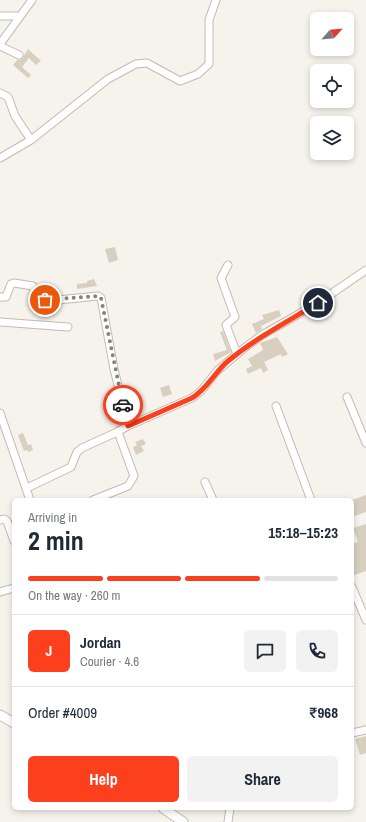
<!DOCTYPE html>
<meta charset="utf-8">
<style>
body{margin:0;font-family:"Archivo Narrow",sans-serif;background:#f2f2f3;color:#1f2937;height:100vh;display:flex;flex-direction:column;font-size:15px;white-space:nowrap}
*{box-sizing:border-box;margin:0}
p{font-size:13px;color:#747a83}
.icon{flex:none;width:22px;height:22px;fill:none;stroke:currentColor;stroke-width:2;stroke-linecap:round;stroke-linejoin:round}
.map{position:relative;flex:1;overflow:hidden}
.side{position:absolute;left:12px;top:498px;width:342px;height:312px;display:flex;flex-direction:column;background:#fff;border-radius:6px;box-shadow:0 2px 6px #0003}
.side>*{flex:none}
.needle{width:26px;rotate:63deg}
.controls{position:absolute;left:310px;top:12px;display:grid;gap:8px}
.controls a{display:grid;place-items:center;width:44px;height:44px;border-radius:6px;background:#fff;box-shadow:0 2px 6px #0003;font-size:20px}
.pin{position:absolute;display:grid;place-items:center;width:34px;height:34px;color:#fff;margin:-17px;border:2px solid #fff;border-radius:50%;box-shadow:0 1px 4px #0007}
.courier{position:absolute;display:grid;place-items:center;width:40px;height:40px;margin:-20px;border:3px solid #fc3f1d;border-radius:50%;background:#fff;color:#222;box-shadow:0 1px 5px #0007}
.summary em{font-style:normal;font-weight:700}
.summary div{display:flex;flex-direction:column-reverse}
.summary{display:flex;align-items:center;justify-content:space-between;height:68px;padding:0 16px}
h1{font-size:26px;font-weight:700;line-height:30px}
.bar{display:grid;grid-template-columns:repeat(4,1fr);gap:6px 4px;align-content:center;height:48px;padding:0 16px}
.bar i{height:5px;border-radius:3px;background:#e0e1e3}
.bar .on{background:#fc3f1d}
.bar p{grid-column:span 4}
.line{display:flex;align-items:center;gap:10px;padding:0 16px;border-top:1px solid #e0e1e3}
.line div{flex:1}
.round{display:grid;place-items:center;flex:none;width:42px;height:42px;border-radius:6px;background:#f2f2f3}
.button{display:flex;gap:8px;margin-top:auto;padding:8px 16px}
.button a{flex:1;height:46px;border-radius:6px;background:#fc3f1d;color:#fff;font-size:16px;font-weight:700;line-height:46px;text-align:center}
.button a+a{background:#f2f2f3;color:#1f2937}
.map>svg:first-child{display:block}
</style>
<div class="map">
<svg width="366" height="822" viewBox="0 0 366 822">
<rect width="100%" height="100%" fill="#f6f3ec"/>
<path fill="#d8cfc1" d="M28,49L41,61L36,65L29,58L22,67L31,75L28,78L13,65L17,60L22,59Z
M115,247L118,260L109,263L105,249Z
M94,279L97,286L77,289V284L87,283V281Z
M279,310L281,316L261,326L262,329L256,333L252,324L264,319L262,315Z
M223,331L231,352L215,361L213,354L227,350L220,332Z
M277,337L288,354L282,357L281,354L264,362L268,370L263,373L261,368L248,374L246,369L252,366L248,359L263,350L260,343Z
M169,385L172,394L163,397L160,388Z
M23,433L28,445L31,444L33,450L28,452L27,450L24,451L18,435Z
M143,439L146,444L141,446L144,451L136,455L133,447L137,445L135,442Z
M366,495V512L352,517V500Z
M366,524V571L352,576V544L358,542L353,528Z
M366,736V753L360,755L355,739Z"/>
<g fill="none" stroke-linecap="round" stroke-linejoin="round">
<defs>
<path id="minor" d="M0,16H19
M0,44L32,0
M0,46L19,55
M0,93L8,97L15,116L31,140
M0,158L31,140L108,79L136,64L147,63L180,81L198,74L209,64V20L216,0
M228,265L221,278L235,317L226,325L237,354
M0,297H6L11,284L14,283L33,286L35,297L48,301L98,296L101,298L114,369L128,426
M0,322L68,327
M347,397L366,443
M276,406L311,500
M0,413L30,500
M205,482L213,500
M27,488L71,467L77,452L82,448L115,433L128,426L192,398L201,391L218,370L243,349L262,335L318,303L366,270
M93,500L128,486L134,476L118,432
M0,520L4,519L7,521L14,541
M352,587L366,620
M0,592L14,588
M352,733L366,730
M228,822L230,808"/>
<path id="tertiary" d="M0,715L14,723
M163,808L183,822"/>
</defs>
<use href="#minor" stroke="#c2bbae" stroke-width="9"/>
<use href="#tertiary" stroke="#c2bbae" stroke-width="11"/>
<use href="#minor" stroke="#fff" stroke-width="7"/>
<use href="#tertiary" stroke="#fff" stroke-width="9"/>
</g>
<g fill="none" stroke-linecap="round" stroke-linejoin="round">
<path stroke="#878178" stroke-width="4" stroke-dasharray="0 7.2" d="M45,300L98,296L101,298L123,405"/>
<path stroke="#fc3f1d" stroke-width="5" d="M123,405L128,426L192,398C207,389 215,372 228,361C256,338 287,322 318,303"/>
</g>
</svg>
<div class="controls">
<a><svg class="needle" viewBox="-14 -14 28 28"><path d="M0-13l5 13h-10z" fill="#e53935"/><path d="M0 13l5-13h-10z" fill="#747a83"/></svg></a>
<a><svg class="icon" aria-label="locate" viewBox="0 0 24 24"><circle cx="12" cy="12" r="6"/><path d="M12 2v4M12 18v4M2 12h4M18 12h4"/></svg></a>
<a><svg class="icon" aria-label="layers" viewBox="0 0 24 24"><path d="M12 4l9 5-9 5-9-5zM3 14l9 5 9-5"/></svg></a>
</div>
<div class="pin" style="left:45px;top:300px;background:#ea580c"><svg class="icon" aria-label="bag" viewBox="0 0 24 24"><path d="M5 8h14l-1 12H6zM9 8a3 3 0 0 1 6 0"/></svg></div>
<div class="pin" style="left:318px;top:303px;background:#1f2937"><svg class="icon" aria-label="home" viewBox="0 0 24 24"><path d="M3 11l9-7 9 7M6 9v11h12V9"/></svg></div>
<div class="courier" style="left:123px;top:405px"><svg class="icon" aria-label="car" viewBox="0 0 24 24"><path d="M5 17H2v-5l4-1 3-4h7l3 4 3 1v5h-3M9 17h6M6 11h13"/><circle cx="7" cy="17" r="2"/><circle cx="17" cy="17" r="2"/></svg></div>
<section class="side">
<div class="summary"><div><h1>2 min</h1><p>Arriving in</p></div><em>15:18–15:23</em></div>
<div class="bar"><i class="on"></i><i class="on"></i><i class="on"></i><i></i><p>On the way · 260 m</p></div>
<div class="line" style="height:72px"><b class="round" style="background:#fc3f1d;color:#fff">J</b><div><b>Jordan</b><p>Courier · 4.6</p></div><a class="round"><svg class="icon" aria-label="chat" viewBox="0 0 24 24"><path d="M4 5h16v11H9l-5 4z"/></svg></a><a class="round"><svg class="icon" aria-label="phone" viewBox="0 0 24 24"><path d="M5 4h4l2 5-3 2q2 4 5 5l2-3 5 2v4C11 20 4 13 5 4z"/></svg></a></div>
<div class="line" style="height:52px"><div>Order #4009</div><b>₹968</b></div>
<div class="button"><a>Help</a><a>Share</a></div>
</section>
</div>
